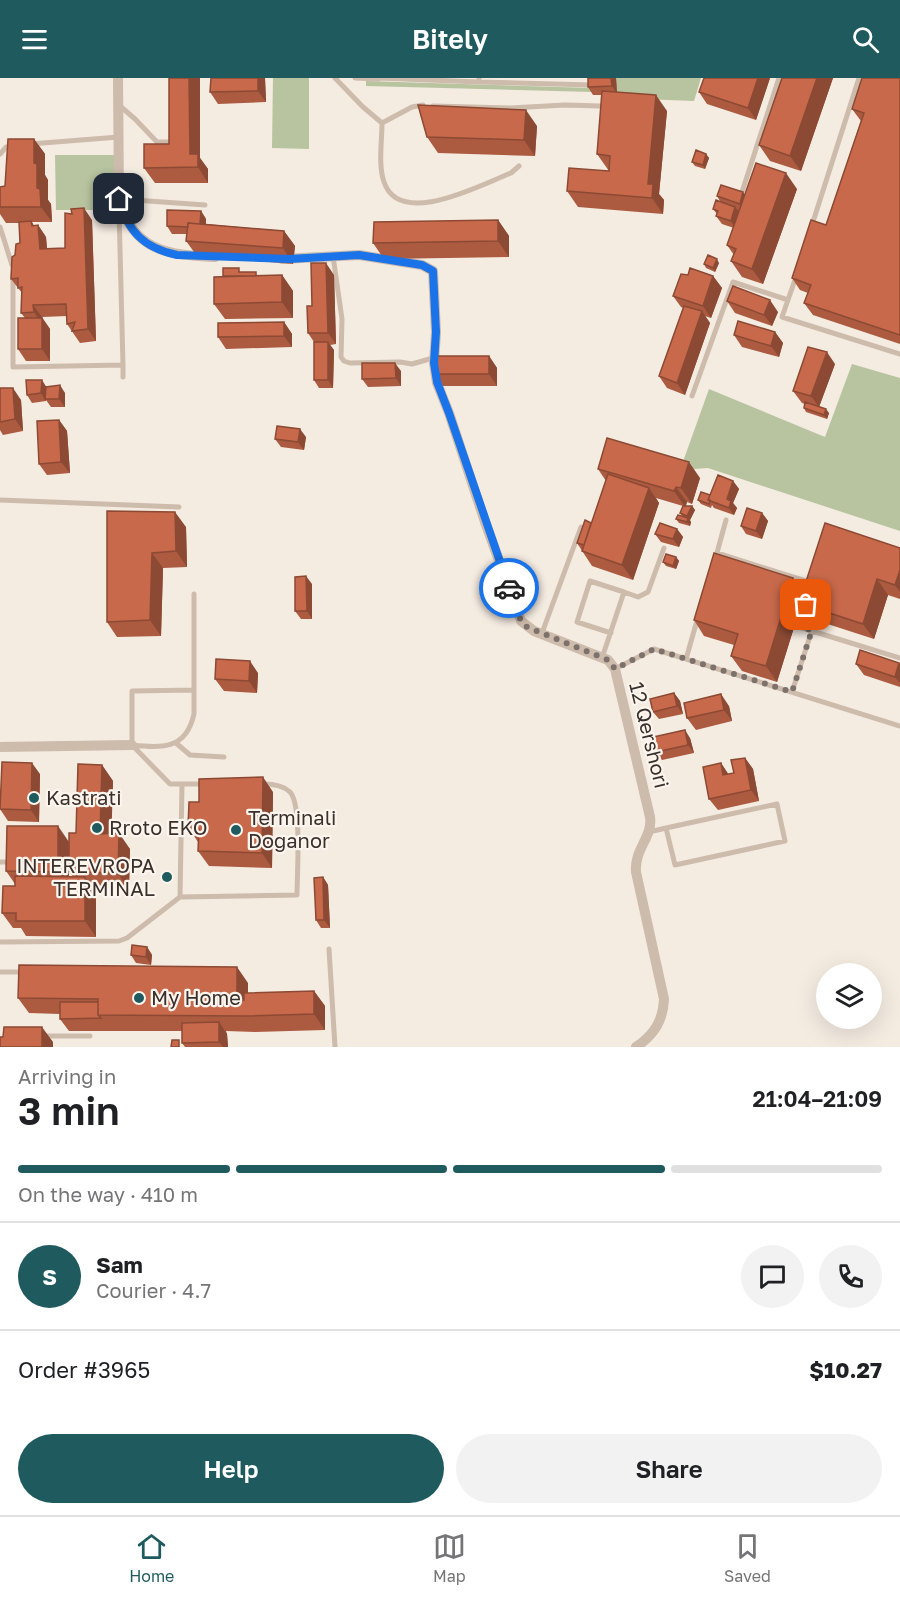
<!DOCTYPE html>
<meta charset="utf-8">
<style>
body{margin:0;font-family:"Golos Text",sans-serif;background:#f2f2f2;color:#202124;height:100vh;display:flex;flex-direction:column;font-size:22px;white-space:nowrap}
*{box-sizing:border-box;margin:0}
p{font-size:20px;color:#757577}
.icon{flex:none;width:33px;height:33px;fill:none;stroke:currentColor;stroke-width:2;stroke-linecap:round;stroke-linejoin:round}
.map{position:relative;height:969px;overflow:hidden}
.details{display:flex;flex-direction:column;background:#fff;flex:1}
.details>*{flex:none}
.controls{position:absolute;left:816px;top:885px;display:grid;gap:12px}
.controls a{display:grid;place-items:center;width:66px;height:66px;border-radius:50%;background:#fff;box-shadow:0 6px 24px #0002;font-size:30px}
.pin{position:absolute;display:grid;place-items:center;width:51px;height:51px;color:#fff;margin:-26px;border-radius:12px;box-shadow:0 3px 9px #0006}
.courier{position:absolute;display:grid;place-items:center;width:60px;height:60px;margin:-30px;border:4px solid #1a73e8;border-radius:50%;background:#fff;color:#222;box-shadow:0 2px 8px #0007}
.summary em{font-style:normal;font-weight:600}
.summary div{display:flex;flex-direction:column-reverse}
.summary{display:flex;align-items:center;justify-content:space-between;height:102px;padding:0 18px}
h1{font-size:39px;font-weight:600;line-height:45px}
.bar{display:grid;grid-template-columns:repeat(4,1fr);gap:9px 6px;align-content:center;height:72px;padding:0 18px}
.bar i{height:8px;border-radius:4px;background:#e0e0e0}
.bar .active{background:#1f5a5e}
.bar p{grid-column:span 4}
.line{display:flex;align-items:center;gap:15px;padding:0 18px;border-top:2px solid #e0e0e0}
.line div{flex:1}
.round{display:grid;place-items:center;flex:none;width:63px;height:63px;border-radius:32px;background:#f2f2f2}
.action{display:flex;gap:12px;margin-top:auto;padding:12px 18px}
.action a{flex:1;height:69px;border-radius:36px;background:#1f5a5e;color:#fff;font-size:24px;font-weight:600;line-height:69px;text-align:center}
.action a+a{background:#f2f2f2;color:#202124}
header{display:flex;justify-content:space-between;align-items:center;height:78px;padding:0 18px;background:#1f5a5e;color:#fff;font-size:27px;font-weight:600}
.tabs{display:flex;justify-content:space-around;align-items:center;height:84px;border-top:2px solid #e0e0e0;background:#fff;font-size:16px;color:#757577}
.tabs a{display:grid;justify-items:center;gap:3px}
.tabs .active{color:#1f5a5e}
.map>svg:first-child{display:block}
</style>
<header><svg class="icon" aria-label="menu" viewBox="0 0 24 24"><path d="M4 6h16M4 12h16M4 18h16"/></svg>Bitely<svg class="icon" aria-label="search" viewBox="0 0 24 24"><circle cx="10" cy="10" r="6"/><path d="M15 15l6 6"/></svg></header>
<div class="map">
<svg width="900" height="969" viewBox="0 0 900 969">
<rect width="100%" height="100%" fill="#f4ebe1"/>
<path fill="#b8c4a0" d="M273,0H309V71L272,70Z
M615,0H701L694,23L615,20Z
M366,3L593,10V14L366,8Z
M55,77H115V132H56Z
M852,286L900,300V453L708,390L680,392L709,311L825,359Z"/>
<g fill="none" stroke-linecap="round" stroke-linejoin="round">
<path stroke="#cdbbac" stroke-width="5" d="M335,0L363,29L382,45
M355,0L379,1
M379,0L479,4V0
M479,4L592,7
M423,27L412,29L382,45C382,63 378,87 384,104C400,151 482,106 511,95L519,88
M120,28L135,41L157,64H174
M433,28L510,30L565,27L600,28
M30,66L119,59
M0,76L6,69L12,67
M742,114L779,0
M120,121L205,127
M812,147L859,0
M0,149L12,187
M333,178L342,241L341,279L344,283L350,285L400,284L412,286L433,280
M13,196V289L123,287L119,133
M796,199L782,239L900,276
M123,287V299
M692,318L733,204L788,222
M0,422L179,429
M717,475L812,505
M715,482L726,442
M624,514L638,519L648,514L664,470
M806,528L799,549L900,580
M542,555L581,449
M602,580L624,514L590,503L577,544L611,555
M686,581L698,539
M615,591L654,571L900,648
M194,612L132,613V667L170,706H205
M792,614L812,552
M176,665L190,677L224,679
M132,667C162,670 186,672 194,636V516
M182,706L180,819L297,817C297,797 302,726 290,714C283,707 272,706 263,706
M649,754L666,750L777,726L785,763L675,787L666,750
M0,784H9
M0,864L119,863L127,860L180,819
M329,871L335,969
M0,894H25
M44,958H90"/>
<path stroke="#cdbbac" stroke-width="10" d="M118,0L119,121C133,173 167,177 215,179
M282,181L359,177L422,187L433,193L436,254L434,285L437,305L449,335L485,444L521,543L534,553L608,582L615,591L650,739C653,759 634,771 636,794L664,921C663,943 654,957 636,969
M0,669L132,667"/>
</g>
<path fill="#ac5a40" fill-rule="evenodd" d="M211,0H265L266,24L218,26L210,14Z
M588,0H616L617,14L667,33L659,116L664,122L663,136L578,129L567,113L609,93L597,76L602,17H593L588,9Z
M704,0H770L756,42L707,26L699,14Z
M782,0H833L801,93L770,83L759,67Z
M900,0V266L813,237L804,225L808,215L800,212L792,200L826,147L861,43L852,31Z
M537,48L535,78L438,75L427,59Z
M34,61L45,76V97L48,102V122L51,126L52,144H32L34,148L38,147L46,159L47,171L65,170L92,142L96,263L80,265L67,246V238L42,239L50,251V283H26L18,271L25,240L21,235L22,215L11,201L15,177L20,165L19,145H6L0,136V109L5,108Z
M706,76L709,80L705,91L695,88L692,84Z
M200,80L208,91V105H155L144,90Z
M797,111L763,206L742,199L731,183L734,177L727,167L734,150L722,146L716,138L717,136L713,131L720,123L717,118L745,117Z
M201,133L206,141V146L284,153L295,168L293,186L197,178L186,163L187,156H172L167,148Z
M498,142L509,158V179L384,181L373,165Z
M719,185L715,194L706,190L704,186Z
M241,194L258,198L282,197L293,213V240L225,241L214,226L223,198Z
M334,197L336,266L330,267L334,272L333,310H319L314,302V264L308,255L312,228Z
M713,198L722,210L711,240L705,238L710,245L685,317L667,310L659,298L683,230L681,229L673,218Z
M727,223L778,234L772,248L735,235Z
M284,244L292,256V269L226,271L218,259Z
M775,254L783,265L779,279L742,269L734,257Z
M489,278L497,290V308H443L435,296Z
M835,286L819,329L829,335L827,341L806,334L804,330L805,326L802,325L793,313Z
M401,293V308L368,309L362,301Z
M46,309L65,315V329H51L46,322V323L32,325L27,317Z
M0,310L21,322L23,353L3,357L0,352Z
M59,342L67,353L70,395L47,397L39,386Z
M306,359L304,372L281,369L275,361Z
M598,391L700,400L692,426L687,424L686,428H692L695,432L690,442L691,444L690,448L679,445L676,441L682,438L680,435L683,428L656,420L659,425L633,502L592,488L577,465L592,445L606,403Z
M733,403L739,411L733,425L737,430L734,437L714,430L712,427L711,430L701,426L698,422L710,417Z
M107,433L186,449L187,489L163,490L161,558L117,559L107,544Z
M762,435L768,443L762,461L746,456L741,448Z
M677,451L683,459L679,469L661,464L655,456Z
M900,470V521L888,517L874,561L809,540L801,527L777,604L742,593L731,578L734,567L704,558L694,542L793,500L802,513Z
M676,479L679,483L676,491L666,488L663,484Z
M312,506V541H301L295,533Z
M899,585L900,586V609L864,597L856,586Z
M258,595L257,615L224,613L215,601Z
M674,615L680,623L683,636L659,641L653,634Z
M729,628L732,643L696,652L687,640Z
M690,660L694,675L662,682L656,674Z
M745,680L753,691L759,723L718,732L709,721L721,685L728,696L734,695Z
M102,687L113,703L111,755L130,771L129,811L93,809L96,814V859L26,858L21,850H13L2,835L15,808V806L6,793L69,764L76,755ZM69,775V793L73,799H69Z
M40,696L39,744L8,743L0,731Z
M273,714L272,790L209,788L198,773V764L188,749L199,724Z
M323,799L328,807L330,850H321L316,842Z
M147,869L152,877L151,887L136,885L131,877Z
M248,905V915L314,913L325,928V952L255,954L226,953L227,956L228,969H185L182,965V953H69L60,941V936L29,935L18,920Z"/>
<path fill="#8c4a34" d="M189,0H200V80L208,91V105L190,76Z
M258,0H265L266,24L258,13Z
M611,0H616L617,16L612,8Z
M758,0H770L756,42L748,30Z
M817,0H833L801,93L790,78Z
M656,17L667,33L659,116L664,122L663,136L652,120L648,106Z
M526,32L537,48L535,78L524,62Z
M34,61L45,76V97L48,102V122L51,126L52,144L41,129L34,85Z
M706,76L709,80L705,91L703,87Z
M786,95L797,111L763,206L752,191Z
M743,114L749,122L745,134L740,126Z
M735,129L741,136L736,151L731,143Z
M84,130L92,142L96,263L88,251Z
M201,133L206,141V157L200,149Z
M498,142L509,158V179L498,163Z
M31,143L38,154V147L46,159L48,183L40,171Z
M284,153L295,168L293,186L283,170Z
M717,181L719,185L715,194L713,190Z
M326,185L334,197L336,266L328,255Z
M282,197L293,213V240L282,224Z
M713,198L722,210L711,240L703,228Z
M770,222L778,234L772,248L764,237Z
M33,227L42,239V246L34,234Z
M702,233L710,245L685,317L677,305Z
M42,240L50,251V283L42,271Z
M284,244L292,256V269L284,258Z
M775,254L783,265L779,279L771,268Z
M328,264L334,272L333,310L328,302Z
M827,274L835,286L819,329L811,318Z
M489,278L497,290V308L489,296Z
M395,285L401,293V308L396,300Z
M42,302L47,310L46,323L41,315Z
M60,307L65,315V329L59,321Z
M13,310L21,322L23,353L15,341Z
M826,331L829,335L827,341L824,337Z
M59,342L67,353L70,395L61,384Z
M300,351L306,359L304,372L298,364Z
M689,384L700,400L692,426L681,410Z
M733,403L739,411L733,425L737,430L734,437L729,430L727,421Z
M676,409L687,424L685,429L674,413Z
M649,410L659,425L633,502L622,487Z
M692,428L695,432L690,442L687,438Z
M175,434L186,449L187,489L176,473Z
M762,435L768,443L762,461L756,453Z
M688,440L691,444L690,448L687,444Z
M677,451L683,459L679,469L673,461Z
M152,475L163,490L161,558L150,542Z
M676,479L679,483L676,491L673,488Z
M900,492V514L895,507Z
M306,498L312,506V541L307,533Z
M793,500L804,516L799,525L801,527L777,604L766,588Z
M877,501L888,517L874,561L863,546Z
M250,583L258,595L257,615L249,603Z
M899,585L900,586V605L895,599Z
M674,615L680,623L683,636L677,628Z
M721,616L729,628L732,643L724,632Z
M685,652L690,660L694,675L688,667Z
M745,680L753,691L759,723L751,712Z
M32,685L40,696L39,744L31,732Z
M721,685L729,697H723Z
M102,687L113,703L111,771L100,756Z
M263,699L273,714L272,790L262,775Z
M58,748L69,764V809L58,794Z
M119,755L130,771L129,811L118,796Z
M85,799L96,814V859L85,843Z
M323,799L328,807L330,850L324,842Z
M147,869L152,877L151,887L146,879Z
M237,889L248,905V938L237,922Z
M314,913L325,928V952L314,936Z
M219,944L227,956L228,969H223L219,964Z
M42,949L53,964V969H42Z"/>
<path fill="#c8694b" stroke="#8c4a34" stroke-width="1.5" d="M169,0H189L190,76H198V89L144,90V66H169Z
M211,0H258V13L210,14Z
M588,0H611L612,8L588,9Z
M704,0H758L748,30L699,14Z
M782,0H817L790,78L759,67Z
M862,0H900V257L804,225L811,207L792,200L811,142L826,147L864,35L852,31Z
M602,13L656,17L648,106H653L652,120L567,113L569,90L609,93L610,78L597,76Z
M418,27L526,32L524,62L427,59Z
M8,61H34V85L37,86V110L40,111L41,129H0V109L5,108Z
M696,72L706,76L703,87L692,84Z
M756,85L786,95L752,191L731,183L736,171L727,167Z
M721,107L743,114L740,126L717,118Z
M716,122L735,129L731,143L716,138L718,133L713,131Z
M84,130L88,251L72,253L75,244L67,246L66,226L33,227L34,234L21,235L22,209L18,210V200L11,201L12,179L15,177L16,166L20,165L19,144L31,143L32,148L38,147L40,171L65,170V135L72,136L71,131Z
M167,132L201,133L200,146L188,145V149L167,148Z
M498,142V163L373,165L374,144Z
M188,145L284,153L283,170L186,163Z
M708,177L717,181L713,190L704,186Z
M311,185H326L328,255H308L307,228H312Z
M223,190H239V194H256V198H223Z
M690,190L713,198L703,228L673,218L681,196L688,197Z
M282,197V224L214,226V199Z
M733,208L770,222L764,237L727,223Z
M684,228L702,233L677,305L659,298Z
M18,240H42V271H18Z
M738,243L775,254L771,268L734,257Z
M284,244V258L218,259V245Z
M314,264H328V302H314Z
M808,269L827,274L811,318L793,313Z
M435,278H489V296H435Z
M362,285H395L396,300L362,301Z
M26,302H42L41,315L27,317Z
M60,307L59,321H45L46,309Z
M0,310H13L15,341L0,344Z
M805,324L826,331L824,337L804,330Z
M59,342L61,384L39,386L37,343Z
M277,348L300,351L298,364L275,361Z
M607,360L689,384L681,410L676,409L674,413L598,391Z
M608,396L649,410L622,487L582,473Z
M718,397L733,403L727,421L731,423L729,430L708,422Z
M701,414L710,417L708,422H710L709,426L698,422Z
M683,428H692L687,438L680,435Z
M747,430L762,435L756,453L741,448Z
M107,433L175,434L176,473L152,475L150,542L107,544Z
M678,437L688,440L687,444L676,441Z
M585,442L591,445L584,467L577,465Z
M660,445L677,451L673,461L655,456Z
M825,445L900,470V492L895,507L877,501L863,546L799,525Z
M714,475L793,500L766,588L731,578L738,556L694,542Z
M666,476L676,479L673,488L663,484Z
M306,498L307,533H295V499Z
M860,572L899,585L895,599L856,586Z
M216,581L250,583L249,603L215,601Z
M674,615L677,628L653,634L650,621Z
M721,616L724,632L687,640L684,625Z
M685,652L688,667L656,674L653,659Z
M745,680L751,712L709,721L703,689L721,685L723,697L734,695L731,682Z
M2,684L32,685L31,732L0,731Z
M78,686L102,687L100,756L119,755L118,796L69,793V755H76Z
M263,699L262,775L198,773L199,751L188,749L189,724H199V701Z
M7,748H58V794L6,793Z
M15,798L85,799V843H16V835H2L3,808H15Z
M323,799L324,842H316L314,800Z
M132,867L147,869L146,879L131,877Z
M19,887L237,889V922H244V915L314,913V936L244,938L98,937V921L18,920Z
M60,924H98V937L101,940L60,941Z
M219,944V964L182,965V945Z
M4,949H42V969H0V959H3Z
M172,962H179V969H171Z"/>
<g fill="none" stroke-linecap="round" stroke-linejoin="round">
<path stroke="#7c716b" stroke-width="6" stroke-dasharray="0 10.8" d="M509,510L521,543L527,549L608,582L615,591L654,571L792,614L812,552L799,549L806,527"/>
<path stroke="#1a73e8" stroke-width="8" d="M119,121C128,154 144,170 177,177L289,181L359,177L422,187L433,193L436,254L434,285L437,304L449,335L509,510"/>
</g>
<g fill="#1f5a5e" stroke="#fbf5ee" stroke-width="2">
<circle cx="34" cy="720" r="6"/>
<circle cx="97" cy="750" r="6"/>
<circle cx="236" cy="752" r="6"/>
<circle cx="167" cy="799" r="6"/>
<circle cx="139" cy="920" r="6"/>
</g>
<g text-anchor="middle" stroke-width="4.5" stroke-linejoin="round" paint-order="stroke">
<g font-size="20" fill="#3b302b" stroke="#fbf5ee">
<text transform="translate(649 657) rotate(76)" y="7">12 Qershori</text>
</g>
<g font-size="20" fill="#3b302b" stroke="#fbf5ee" text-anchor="start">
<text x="46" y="727">Kastrati</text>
<text x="248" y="747">Terminali<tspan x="248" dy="23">Doganor</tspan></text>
<text x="109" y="757">Rroto EKO</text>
<text x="155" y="795" text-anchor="end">INTEREVROPA<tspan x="155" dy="23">TERMINAL</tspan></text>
<text x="151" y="927">My Home</text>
</g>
</g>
</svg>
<div class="controls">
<a><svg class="icon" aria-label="layers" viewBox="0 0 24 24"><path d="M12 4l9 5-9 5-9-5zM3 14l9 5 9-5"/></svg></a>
</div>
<div class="pin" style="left:806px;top:527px;background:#ea580c"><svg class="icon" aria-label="bag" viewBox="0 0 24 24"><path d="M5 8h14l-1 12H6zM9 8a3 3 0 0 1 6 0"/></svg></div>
<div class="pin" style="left:119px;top:121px;background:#1f2937"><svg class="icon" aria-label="home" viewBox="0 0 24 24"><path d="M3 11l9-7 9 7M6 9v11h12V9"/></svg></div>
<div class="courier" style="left:509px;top:510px"><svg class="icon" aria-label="car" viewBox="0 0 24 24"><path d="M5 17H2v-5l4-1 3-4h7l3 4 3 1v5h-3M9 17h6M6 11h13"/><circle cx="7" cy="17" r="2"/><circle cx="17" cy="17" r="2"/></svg></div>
</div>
<section class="details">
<div class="summary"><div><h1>3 min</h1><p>Arriving in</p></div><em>21:04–21:09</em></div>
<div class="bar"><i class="active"></i><i class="active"></i><i class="active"></i><i></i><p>On the way · 410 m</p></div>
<div class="line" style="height:108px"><b class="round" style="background:#1f5a5e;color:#fff">S</b><div><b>Sam</b><p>Courier · 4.7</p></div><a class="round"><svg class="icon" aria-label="chat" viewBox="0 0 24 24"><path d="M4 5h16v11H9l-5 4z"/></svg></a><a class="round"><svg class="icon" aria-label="phone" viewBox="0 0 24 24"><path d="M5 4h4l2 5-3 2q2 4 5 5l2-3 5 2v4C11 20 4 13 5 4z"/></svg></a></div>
<div class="line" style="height:78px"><div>Order #3965</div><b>$10.27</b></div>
<div class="action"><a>Help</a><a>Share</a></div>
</section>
<nav class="tabs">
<a class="active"><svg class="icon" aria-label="home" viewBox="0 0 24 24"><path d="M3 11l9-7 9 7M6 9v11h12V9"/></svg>Home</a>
<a><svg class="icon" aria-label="map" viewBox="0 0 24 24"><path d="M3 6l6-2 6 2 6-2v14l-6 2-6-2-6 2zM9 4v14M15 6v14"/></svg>Map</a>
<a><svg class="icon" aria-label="saved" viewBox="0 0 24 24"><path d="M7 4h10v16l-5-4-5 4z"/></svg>Saved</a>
</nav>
